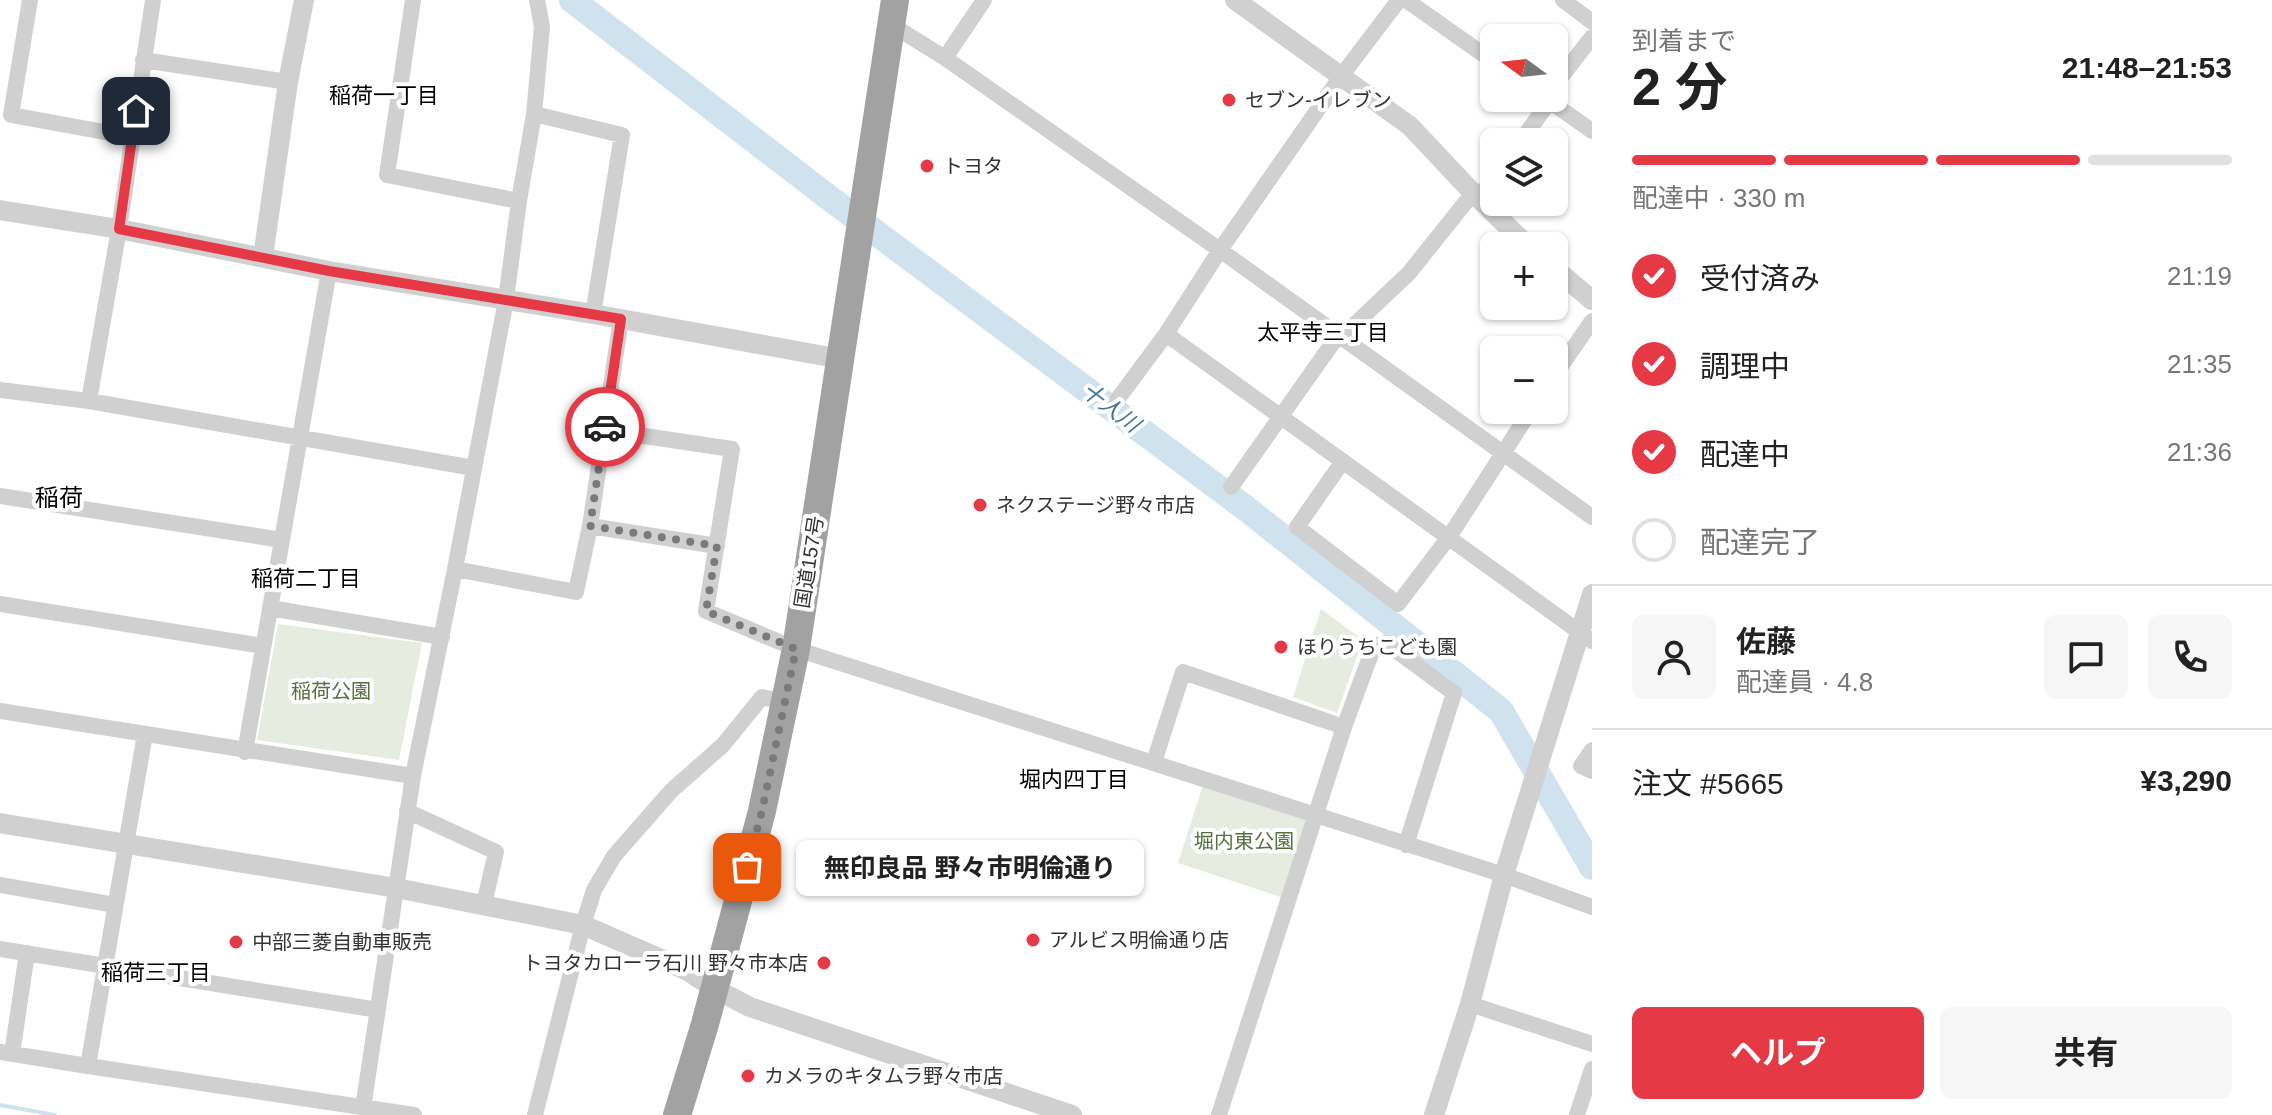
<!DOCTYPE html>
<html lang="ja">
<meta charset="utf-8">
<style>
body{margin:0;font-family:Helvetica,"Noto Sans JP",sans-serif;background:#f6f6f6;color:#222;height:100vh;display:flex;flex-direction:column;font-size:30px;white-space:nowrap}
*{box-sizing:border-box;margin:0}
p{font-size:26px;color:#767676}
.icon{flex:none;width:44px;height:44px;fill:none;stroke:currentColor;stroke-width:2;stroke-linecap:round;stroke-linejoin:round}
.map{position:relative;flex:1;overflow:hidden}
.sheet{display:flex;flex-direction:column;background:#fff;width:680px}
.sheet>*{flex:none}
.needle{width:52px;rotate:285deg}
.fabs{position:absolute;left:1480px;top:24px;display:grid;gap:16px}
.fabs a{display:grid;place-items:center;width:88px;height:88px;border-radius:12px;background:#fff;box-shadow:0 2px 6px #0004;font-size:40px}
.pin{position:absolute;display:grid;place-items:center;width:68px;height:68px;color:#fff;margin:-34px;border-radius:16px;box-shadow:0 4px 12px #0006}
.courier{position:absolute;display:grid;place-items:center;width:80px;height:80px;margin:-40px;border:6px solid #e63946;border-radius:50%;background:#fff;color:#222;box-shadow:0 2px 10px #0007}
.bubble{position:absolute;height:56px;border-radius:12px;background:#fff;box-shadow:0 2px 6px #0004;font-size:26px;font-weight:700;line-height:56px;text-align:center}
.headline em{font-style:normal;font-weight:700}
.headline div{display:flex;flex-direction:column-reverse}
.headline{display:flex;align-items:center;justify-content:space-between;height:136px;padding:0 40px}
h1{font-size:52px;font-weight:700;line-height:60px}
.bar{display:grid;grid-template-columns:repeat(4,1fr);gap:12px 8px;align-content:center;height:96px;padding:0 40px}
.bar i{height:10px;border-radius:6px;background:#e0e0e0}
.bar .current{background:#e63946}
.bar p{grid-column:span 4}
.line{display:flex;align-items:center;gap:20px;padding:0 40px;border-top:2px solid #e0e0e0}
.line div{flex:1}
.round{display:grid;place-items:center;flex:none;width:84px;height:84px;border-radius:12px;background:#f6f6f6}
ol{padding:0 40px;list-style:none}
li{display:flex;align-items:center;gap:24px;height:88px}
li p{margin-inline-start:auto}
li .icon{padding:8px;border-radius:50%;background:#e63946;color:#fff;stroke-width:4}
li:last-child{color:#767676}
li i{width:44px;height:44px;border:4px solid #e0e0e0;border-radius:50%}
.primary-button{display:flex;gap:16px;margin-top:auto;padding:16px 40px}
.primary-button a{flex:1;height:92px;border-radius:12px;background:#e63946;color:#fff;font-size:32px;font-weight:700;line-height:92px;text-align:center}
.primary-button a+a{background:#f6f6f6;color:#222}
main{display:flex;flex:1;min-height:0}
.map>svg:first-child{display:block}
</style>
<main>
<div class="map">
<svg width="1592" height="1115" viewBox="0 0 1592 1115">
<rect width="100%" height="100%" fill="#fff"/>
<path fill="#e6ecdf" d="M1321,609L1363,640L1337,713L1293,697Z
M278,624L422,643L399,760L257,740Z
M1203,785L1310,819L1283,898L1178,863Z"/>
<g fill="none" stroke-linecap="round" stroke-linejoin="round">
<path stroke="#cfe2ee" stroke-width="4" d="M0,1105L55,1115"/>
<path stroke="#cfe2ee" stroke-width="26" d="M572,0L828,197L1248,510L1501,711L1592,867"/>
<path stroke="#d0d0d0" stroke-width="16" d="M30,0L11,115L132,137
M413,0L387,175L519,201L534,114L622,135L593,314
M1399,0L1342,75L1220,250L1166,334L1592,641
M1406,0L1494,62
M1563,0L1592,22
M892,25L945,58L1220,250L1592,517
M945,58L984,0
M143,60L288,82
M1554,86L1592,37
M1545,98L1592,131
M534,114L542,27L537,0
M1520,142L1550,101
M1478,198L1494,177
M1554,376L1592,321
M0,390L89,401L474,468
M1117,400L1166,334
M89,401L119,229L153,0
M604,430L732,449L706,611L796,649L1504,875L1592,907
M1343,461L1297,527L1398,604L1449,537L1531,410
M1231,487L1339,334L1352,327L1409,273L1473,193
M0,496L282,540
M590,526L717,546
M455,569L576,592L590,526L621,319
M0,604L263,646
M270,608L442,637
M0,711L413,776
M1592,750L1581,766L1592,771
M245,752L329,271
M1154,762L1183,672L1344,727
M407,811L496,852L484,904
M0,885L115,905
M0,949L378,1010
M1470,1004L1592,1044
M0,1052L88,1066L145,734
M12,1054L27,953
M88,1066L414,1115
M363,1108L413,776L455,569L506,300L519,201
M535,1115L583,925L594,890L614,856L671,791L723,745L762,697L785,702
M1219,1115L1344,727L1374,646L1386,643L1454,693L1406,845
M1577,1115L1592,1069"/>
<path stroke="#d0d0d0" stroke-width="20" d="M1235,0L1410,126L1473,193L1528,246
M0,210L119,229L329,271L593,314L841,359
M263,257L288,82L304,0
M1554,268L1592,300
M0,823L396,888L583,925L686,970L715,989L750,1007L1072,1115
M1434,1115L1470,1004L1504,875L1592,594"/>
<path stroke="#a2a2a2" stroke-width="28" d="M677,1115L705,1024L762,811L796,649L895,0"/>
</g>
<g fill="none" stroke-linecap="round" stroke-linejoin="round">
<path stroke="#7a7a7a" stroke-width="8" stroke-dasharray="0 14.4" d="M605,427L590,526L717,546L706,611L796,649L762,811L747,867"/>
<path stroke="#e63946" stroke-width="10" d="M136,111L119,229L329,271L621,319L605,427"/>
</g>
<g fill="#e63946" stroke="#fff" stroke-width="3">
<circle cx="1229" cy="100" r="8"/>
<circle cx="927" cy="166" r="8"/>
<circle cx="980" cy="505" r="8"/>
<circle cx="1281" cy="647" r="8"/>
<circle cx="1033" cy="940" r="8"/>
<circle cx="236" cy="942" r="8"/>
<circle cx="824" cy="963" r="8"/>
<circle cx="748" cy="1076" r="8"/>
</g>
<g text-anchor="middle" stroke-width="8" stroke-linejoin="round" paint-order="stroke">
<g font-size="20" fill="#333" stroke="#fff" text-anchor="start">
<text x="1245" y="107">セブン-イレブン</text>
<text x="943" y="173">トヨタ</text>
<text x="996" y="512">ネクステージ野々市店</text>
<text x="1297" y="654">ほりうちこども園</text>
<text x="1049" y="947">アルビス明倫通り店</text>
<text x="252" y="949">中部三菱自動車販売</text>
<text x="808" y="970" text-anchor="end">トヨタカローラ石川 野々市本店</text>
<text x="764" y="1083">カメラのキタムラ野々市店</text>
</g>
<g font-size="20" fill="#333" stroke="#fff">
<text transform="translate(809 562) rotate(-81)" y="7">国道157号</text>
</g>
<g font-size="20" fill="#56703f" stroke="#fff">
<text x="331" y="698">稲荷公園</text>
<text x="1244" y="848">堀内東公園</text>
</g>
<g font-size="22" fill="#000" stroke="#fff">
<text x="384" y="103">稲荷一丁目</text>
<text x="1323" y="340">太平寺三丁目</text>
<text x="306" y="586">稲荷二丁目</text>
<text x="1074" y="787">堀内四丁目</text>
<text x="156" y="980">稲荷三丁目</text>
</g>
<g font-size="22" font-style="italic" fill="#3f7597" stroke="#fff">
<text transform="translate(1111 407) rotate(37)" y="8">十人川</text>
</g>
<g font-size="24" fill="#000" stroke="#fff">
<text x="59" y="506">稲荷</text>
</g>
</g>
</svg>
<div class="fabs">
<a><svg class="needle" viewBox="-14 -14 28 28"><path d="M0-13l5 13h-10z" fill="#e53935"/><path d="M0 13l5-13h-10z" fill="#767676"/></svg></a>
<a><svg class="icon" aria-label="layers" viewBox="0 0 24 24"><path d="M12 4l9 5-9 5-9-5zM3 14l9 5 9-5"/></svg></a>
<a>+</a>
<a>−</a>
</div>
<div class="pin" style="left:747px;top:867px;background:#ea580c"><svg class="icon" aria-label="bag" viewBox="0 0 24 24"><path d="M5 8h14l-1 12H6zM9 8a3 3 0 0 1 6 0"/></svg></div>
<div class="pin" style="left:136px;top:111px;background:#1f2937"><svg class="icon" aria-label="home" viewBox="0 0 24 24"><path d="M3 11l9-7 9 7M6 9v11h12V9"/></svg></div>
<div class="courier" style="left:605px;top:427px"><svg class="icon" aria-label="car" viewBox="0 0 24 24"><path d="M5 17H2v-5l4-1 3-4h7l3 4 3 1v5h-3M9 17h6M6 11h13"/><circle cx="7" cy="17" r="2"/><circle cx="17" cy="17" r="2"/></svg></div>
<div class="bubble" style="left:796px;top:840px;width:348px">無印良品 野々市明倫通り</div>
</div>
<section class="sheet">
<div class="headline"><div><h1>2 分</h1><p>到着まで</p></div><em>21:48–21:53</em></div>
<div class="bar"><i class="current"></i><i class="current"></i><i class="current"></i><i></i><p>配達中 · 330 m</p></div>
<ol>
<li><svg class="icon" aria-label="check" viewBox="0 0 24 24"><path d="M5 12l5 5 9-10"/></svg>受付済み<p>21:19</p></li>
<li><svg class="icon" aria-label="check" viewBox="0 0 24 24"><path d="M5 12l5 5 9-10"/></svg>調理中<p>21:35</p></li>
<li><svg class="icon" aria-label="check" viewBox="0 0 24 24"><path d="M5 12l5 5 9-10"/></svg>配達中<p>21:36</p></li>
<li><i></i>配達完了</li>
</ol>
<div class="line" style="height:144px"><a class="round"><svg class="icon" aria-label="person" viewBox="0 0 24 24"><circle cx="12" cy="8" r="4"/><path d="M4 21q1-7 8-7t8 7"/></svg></a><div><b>佐藤</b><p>配達員 · 4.8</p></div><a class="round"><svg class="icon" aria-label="chat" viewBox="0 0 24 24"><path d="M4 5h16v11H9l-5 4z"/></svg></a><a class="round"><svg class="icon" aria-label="phone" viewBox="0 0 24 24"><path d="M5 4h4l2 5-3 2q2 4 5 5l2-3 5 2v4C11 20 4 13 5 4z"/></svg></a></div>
<div class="line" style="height:104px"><div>注文 #5665</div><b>¥3,290</b></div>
<div class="primary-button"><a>ヘルプ</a><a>共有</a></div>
</section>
</main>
